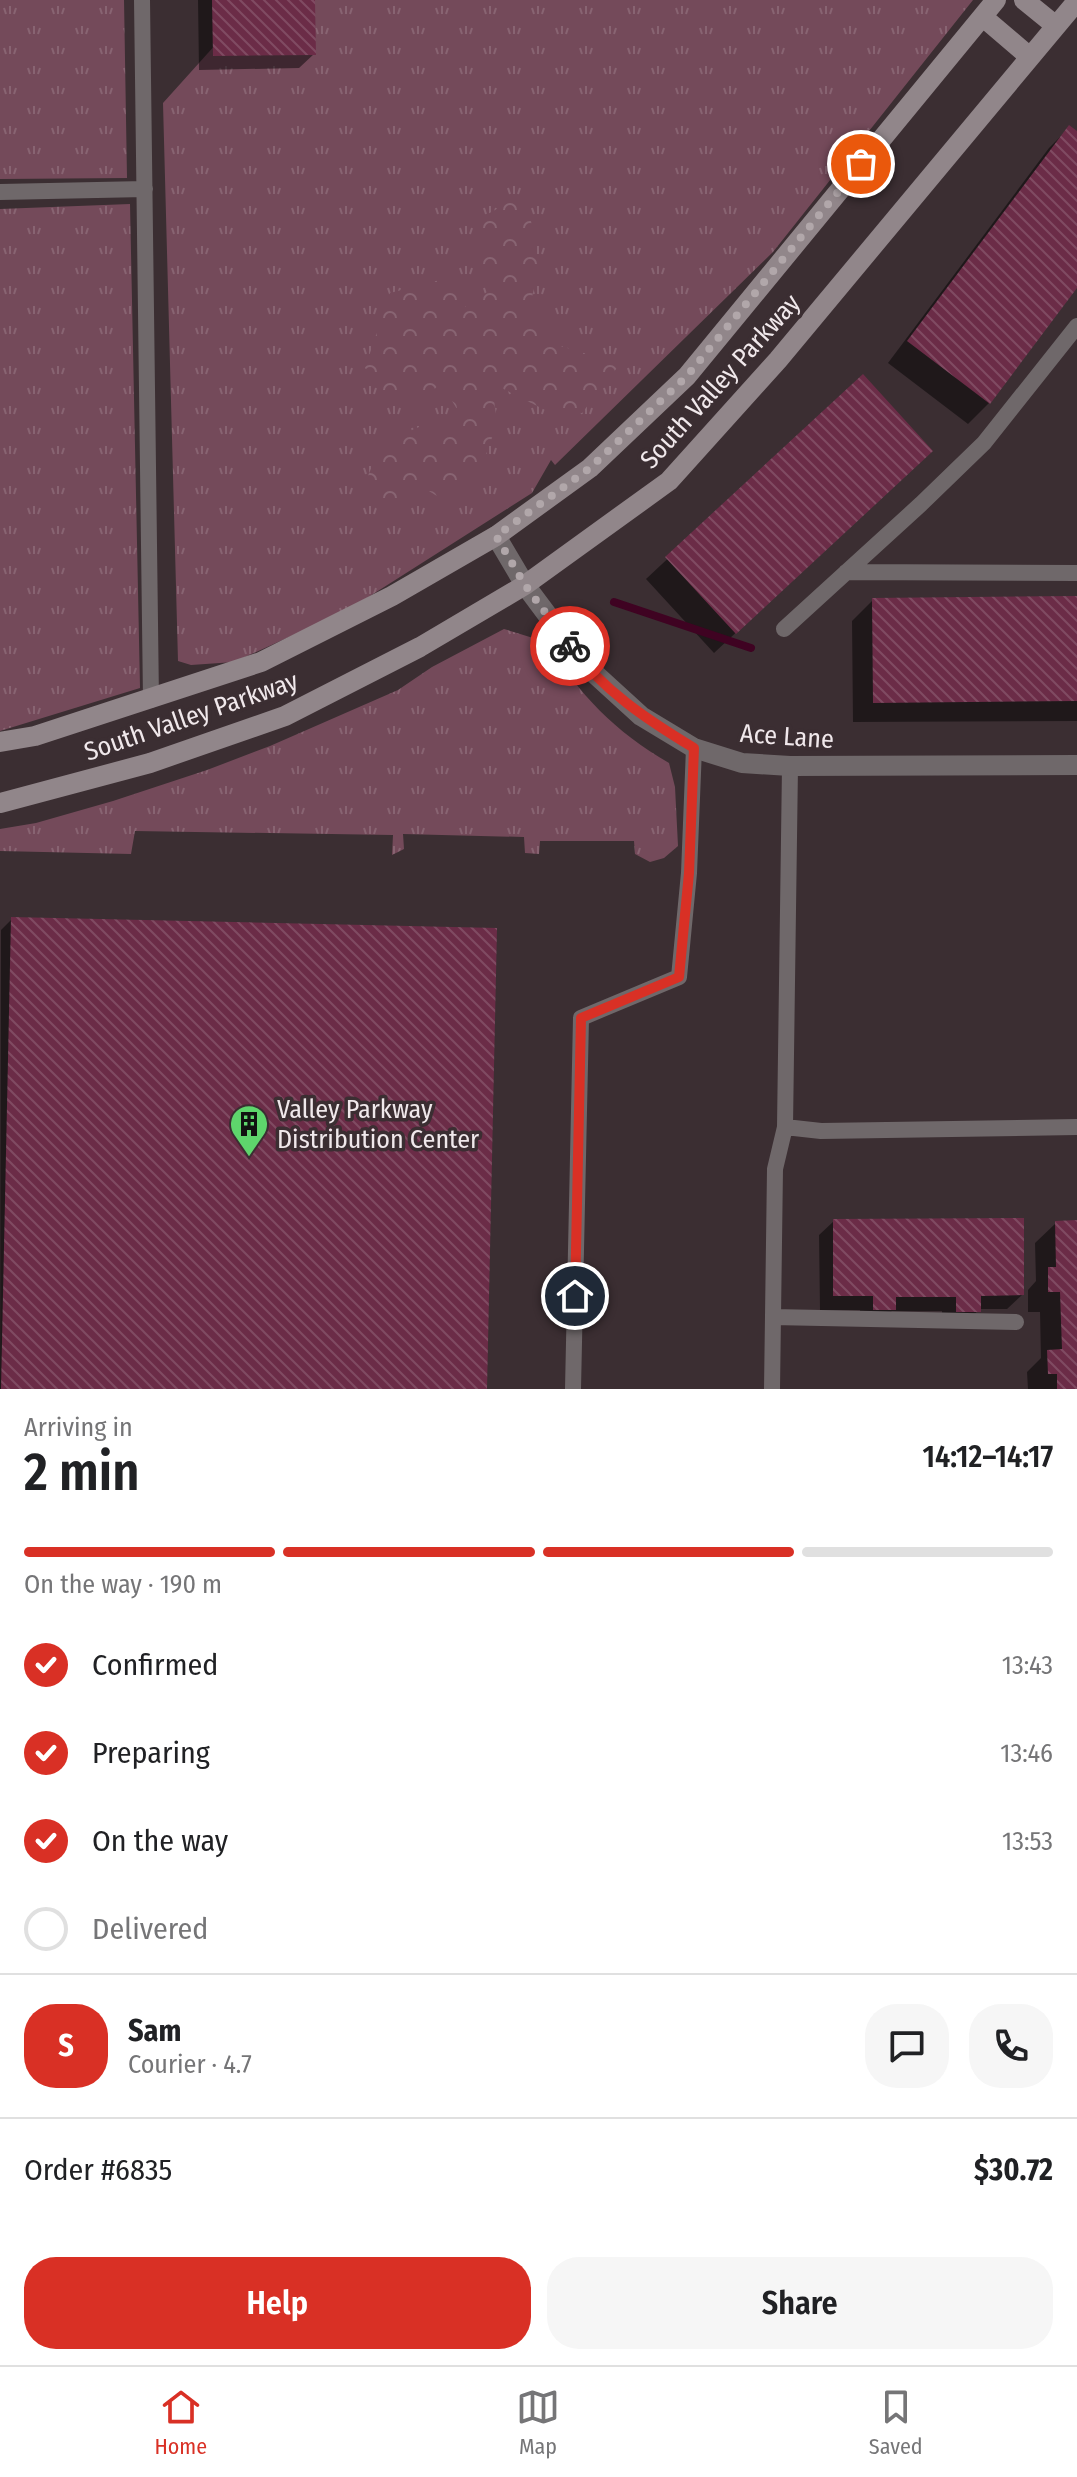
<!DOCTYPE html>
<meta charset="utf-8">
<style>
body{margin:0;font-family:"Fira Sans Condensed",sans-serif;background:#f6f6f6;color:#202124;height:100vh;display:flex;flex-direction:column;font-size:30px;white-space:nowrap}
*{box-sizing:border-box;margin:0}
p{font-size:26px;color:#757577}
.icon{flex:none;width:44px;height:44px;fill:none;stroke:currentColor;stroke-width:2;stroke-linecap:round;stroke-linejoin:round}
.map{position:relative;height:1389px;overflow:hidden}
.drawer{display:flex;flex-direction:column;background:#fff;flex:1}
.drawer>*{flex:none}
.pin{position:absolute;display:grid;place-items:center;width:68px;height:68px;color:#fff;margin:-34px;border:4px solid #fff;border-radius:50%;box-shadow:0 2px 8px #0007}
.courier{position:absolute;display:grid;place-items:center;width:80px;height:80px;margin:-40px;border:6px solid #d93025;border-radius:50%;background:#fff;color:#222;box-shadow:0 2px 10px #0007}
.headline em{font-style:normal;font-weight:600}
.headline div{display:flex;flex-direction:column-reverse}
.headline{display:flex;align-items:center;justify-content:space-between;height:136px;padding:0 24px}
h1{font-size:52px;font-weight:600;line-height:60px}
.bar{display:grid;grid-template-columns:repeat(4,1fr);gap:12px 8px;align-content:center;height:96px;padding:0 24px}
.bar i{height:10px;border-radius:6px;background:#e0e0e0}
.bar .active{background:#d93025}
.bar p{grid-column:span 4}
.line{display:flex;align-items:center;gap:20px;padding:0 24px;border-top:2px solid #e0e0e0}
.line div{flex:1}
.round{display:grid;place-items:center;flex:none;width:84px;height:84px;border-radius:32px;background:#f6f6f6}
ol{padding:0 24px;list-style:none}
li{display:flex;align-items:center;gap:24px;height:88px}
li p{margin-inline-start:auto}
li .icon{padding:8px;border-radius:50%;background:#d93025;color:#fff;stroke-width:4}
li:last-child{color:#757577}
li i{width:44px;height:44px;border:4px solid #e0e0e0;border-radius:50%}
.cta{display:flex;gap:16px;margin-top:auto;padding:16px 24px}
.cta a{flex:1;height:92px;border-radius:32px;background:#d93025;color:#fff;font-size:32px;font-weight:600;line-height:92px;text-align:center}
.cta a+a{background:#f6f6f6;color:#202124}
.tabs{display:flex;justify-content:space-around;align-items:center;height:112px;border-top:2px solid #e0e0e0;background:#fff;font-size:22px;color:#757577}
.tabs a{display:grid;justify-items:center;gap:4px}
.tabs .active{color:#d93025}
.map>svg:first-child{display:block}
</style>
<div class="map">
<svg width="1077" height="1389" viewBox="0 0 1077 1389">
<defs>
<pattern id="grass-tufts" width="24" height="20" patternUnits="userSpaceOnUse" patternTransform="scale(2)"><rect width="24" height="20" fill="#744a5a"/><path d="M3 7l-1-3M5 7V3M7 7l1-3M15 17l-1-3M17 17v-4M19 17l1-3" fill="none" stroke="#886472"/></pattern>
<pattern id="forest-crowns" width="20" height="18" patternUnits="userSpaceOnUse" patternTransform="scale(2)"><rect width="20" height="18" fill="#744a5a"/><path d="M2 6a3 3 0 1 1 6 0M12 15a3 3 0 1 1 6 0" fill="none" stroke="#886472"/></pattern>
<pattern id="building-back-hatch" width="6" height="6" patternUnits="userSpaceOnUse" patternTransform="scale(2)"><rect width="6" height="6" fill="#6b2c47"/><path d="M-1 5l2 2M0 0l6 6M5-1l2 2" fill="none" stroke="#804b62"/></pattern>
</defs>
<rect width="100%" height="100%" fill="#3b2e32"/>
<path fill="url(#grass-tufts)" d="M0,0H124L127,178L0,179Z
M223,0H973L773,252L555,465L551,460L532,493L348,610L234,662L191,665L178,661L163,103L226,33Z
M130,204L140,688L0,731V209Z
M504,629L546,642C579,694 615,732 669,763L675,787L678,846L664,858L650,862L635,854L634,841H540L539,854L525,853L524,837L403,834L404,849L392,855L393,835L135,831L131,854L0,851V829L36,823L113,801L207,770L270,746L398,690L432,667Z"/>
<path fill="url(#forest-crowns)" d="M526,193L539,266L532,297L554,344L620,364L582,413L549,412L492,383L497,424L482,465L445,501L416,483L384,522L364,485L382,443L419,427H441L457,409L441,383L427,396L391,400L365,368L390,293L459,275L463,308L487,292L475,221Z"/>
<path fill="#0007" d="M198,0H313L314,54L299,68L199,70Z
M1069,128L1077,134V285L989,403L968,424L888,363L1049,148Z
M863,376L910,471L714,653L646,579Z
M1077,598V721L853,722L852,621L873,600Z
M12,919L485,1389H0L1,930Z
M834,1221L1022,1295L1007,1309H979L965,1326H942V1311H892L880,1324H859L860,1310H820L819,1235Z
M1077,1222V1389H1028L1027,1372L1041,1358L1040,1312H1028V1290L1036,1281L1035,1243L1056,1223Z"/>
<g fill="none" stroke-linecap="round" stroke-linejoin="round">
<path stroke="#3f0322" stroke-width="8" d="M614,602L751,648"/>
</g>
<path fill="url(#building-back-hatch)" d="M212,0H315L316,55L213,56Z
M1069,125L1077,131V288L990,404L907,341Z
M863,374L933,451L736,634L665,557Z
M1077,596V701L873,703L872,598Z
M11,917L497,928L487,1389H1Z
M1024,1218V1295L981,1296V1312H956V1297H896V1310H873V1296H833V1219Z
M1077,1220V1389H1057V1374H1048L1047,1350L1062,1349L1060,1292H1048V1267H1056L1055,1221Z"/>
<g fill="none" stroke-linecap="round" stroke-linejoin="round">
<path stroke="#6f686a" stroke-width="16" d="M142,0L151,700
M0,192L145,189
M846,572L1077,573
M784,629L921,504L984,443L1077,326
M785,1127L821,1131L1077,1127
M773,1317L1016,1322
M573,1389L581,1018L679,977L689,873L694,748
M772,1389L775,1169L785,1127L790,766"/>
<path stroke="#6f686a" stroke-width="20" d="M496,536L525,585L584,664L641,716L694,748L742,763L790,766L1077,765"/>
<path stroke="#91868a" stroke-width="20" d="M1024,0L1056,26
M983,17L1030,57
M0,742L35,736L261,662L392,596L496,536L590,468L687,376L996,0
M0,803L150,763L285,716L420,647L525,585L669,481L778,360L1077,1"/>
</g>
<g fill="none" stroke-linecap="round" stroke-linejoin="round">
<path stroke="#b1a7aa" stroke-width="8" stroke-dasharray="0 14.4" d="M570,646L525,585L496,536L590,468L687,376L861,164"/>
<path stroke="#d93025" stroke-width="10" d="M570,646C604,691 646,719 694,748L689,873L679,977L581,1018L575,1296"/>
</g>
<defs>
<symbol id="building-pin" viewBox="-11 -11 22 30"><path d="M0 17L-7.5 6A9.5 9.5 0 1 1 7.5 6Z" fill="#5ed56c" stroke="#3b2e32"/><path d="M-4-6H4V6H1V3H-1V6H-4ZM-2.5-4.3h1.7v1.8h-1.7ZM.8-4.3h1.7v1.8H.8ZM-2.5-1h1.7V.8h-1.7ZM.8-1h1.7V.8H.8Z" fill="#111"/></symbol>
</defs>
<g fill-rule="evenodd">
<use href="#building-pin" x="227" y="1102" width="44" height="60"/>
</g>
<g text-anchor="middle" stroke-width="7" stroke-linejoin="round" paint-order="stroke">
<g font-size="26" fill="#f0e8eb" stroke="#3b2e32">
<text transform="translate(720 381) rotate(-48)" y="9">South Valley Parkway</text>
<text transform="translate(191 716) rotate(-19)" y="9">South Valley Parkway</text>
<text transform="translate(787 736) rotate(4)" y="9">Ace Lane</text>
</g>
<g font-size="26" fill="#f0e8eb" stroke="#3b2e32" text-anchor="start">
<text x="277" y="1118">Valley Parkway<tspan x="277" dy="30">Distribution Center</tspan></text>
</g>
</g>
</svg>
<div class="pin" style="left:861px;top:164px;background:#ea580c"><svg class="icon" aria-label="bag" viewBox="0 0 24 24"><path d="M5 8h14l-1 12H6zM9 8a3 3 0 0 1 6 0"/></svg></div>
<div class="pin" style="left:575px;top:1296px;background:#1f2937"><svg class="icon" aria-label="home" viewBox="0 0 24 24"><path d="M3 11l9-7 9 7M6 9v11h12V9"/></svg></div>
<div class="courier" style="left:570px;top:646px"><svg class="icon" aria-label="bike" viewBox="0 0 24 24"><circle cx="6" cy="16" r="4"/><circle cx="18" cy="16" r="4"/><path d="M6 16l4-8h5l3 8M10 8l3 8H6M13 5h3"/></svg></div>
</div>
<section class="drawer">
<div class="headline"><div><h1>2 min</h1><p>Arriving in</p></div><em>14:12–14:17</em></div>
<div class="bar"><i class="active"></i><i class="active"></i><i class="active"></i><i></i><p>On the way · 190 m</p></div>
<ol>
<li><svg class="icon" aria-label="check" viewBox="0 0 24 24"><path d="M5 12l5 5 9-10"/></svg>Confirmed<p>13:43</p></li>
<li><svg class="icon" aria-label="check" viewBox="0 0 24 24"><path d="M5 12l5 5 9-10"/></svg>Preparing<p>13:46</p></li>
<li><svg class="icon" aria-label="check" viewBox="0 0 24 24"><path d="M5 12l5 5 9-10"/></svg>On the way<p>13:53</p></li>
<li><i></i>Delivered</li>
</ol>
<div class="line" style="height:144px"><b class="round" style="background:#d93025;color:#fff">S</b><div><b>Sam</b><p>Courier · 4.7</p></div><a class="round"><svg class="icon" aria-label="chat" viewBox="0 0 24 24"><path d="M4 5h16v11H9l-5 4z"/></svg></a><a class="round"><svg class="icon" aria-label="phone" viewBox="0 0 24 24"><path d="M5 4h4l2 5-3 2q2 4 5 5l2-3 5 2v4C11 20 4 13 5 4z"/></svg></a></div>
<div class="line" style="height:104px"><div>Order #6835</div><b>$30.72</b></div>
<div class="cta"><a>Help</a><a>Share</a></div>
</section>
<nav class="tabs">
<a class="active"><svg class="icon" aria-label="home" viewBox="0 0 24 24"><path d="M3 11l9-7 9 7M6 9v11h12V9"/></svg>Home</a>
<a><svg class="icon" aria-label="map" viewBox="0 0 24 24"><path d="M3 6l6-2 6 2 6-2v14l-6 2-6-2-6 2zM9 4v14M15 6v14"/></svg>Map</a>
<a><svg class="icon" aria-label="saved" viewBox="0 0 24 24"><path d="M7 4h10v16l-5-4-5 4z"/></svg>Saved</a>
</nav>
